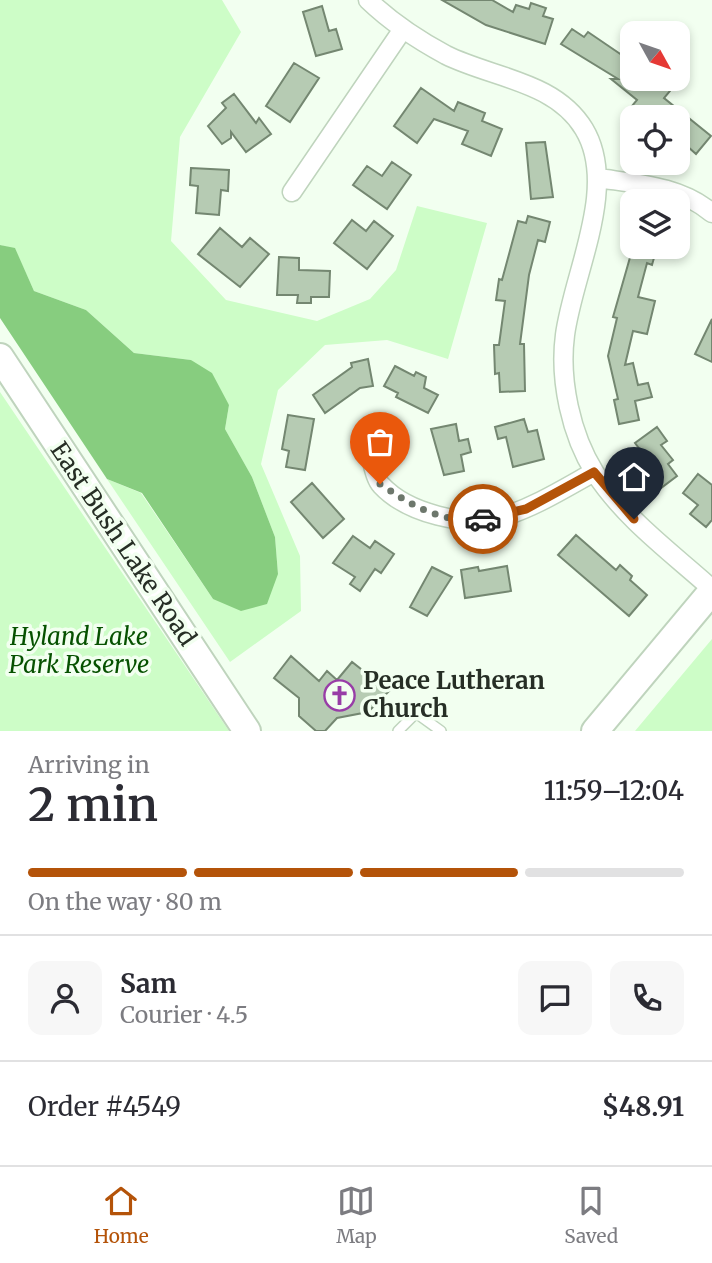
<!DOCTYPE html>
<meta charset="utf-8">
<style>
body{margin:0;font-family:Merriweather,serif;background:#f7f7f7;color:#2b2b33;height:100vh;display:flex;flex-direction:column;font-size:26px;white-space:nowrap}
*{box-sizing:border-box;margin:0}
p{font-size:23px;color:#7c7c81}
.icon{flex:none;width:38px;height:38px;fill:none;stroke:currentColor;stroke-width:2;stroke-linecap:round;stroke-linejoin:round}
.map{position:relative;height:731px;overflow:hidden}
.details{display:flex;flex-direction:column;background:#fff;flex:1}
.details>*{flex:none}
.needle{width:46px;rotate:130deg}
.controls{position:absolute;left:620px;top:21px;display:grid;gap:14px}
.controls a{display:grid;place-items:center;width:70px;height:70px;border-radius:14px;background:#fff;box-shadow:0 4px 10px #0003;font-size:35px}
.pin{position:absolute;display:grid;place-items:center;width:60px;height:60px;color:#fff;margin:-72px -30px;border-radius:50% 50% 50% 0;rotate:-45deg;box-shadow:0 0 7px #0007}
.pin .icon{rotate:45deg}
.courier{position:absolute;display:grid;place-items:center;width:70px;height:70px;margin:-35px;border:5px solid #b45309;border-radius:50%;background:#fff;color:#222;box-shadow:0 2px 9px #0007}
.summary em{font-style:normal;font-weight:600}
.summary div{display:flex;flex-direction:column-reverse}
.summary{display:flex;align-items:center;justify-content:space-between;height:119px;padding:0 28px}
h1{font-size:46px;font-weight:600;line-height:52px}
.bar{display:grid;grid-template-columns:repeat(4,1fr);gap:10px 7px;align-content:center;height:84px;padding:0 28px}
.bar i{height:9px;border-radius:5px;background:#e1e1e2}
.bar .current{background:#b45309}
.bar p{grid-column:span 4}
.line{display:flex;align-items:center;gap:18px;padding:0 28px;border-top:2px solid #e1e1e2}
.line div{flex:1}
.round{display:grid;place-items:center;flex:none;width:74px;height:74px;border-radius:14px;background:#f7f7f7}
.tabs{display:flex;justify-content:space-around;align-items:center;height:98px;border-top:2px solid #e1e1e2;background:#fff;font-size:19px;color:#7c7c81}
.tabs a{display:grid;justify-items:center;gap:4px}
.tabs .current{color:#b45309}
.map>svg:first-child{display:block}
</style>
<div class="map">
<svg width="712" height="731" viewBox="0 0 712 731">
<rect width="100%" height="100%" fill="#f2fff0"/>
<path fill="#cdfdc7" d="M0,0H222L241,32L180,137L171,241L226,300L317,321L370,299L396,270L417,206L487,223L448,359L387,340L325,345L278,390L261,464L300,556L301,611L230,662L107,479L141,493L213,599L278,574L275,537L252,477L225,429L229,405L191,360L134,353L86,310L34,291L15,249L0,245Z
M0,392L229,731H0Z
M712,639V731H635Z"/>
<path fill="#87cd7f" d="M0,245L15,248L34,291L86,310L134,353L191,360L212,373L229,405L225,429L252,477L275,537L278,574L267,604L241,611L213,599L142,493L107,479L0,318Z"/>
<path fill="#b6cbb3" stroke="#748771" stroke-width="2" d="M442,0H492L513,12L516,5L529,9L531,3L546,8L543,16L553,19L545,44L486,25Z
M322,6L329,31L336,29L342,49L316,56L303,12Z
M572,29L584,37L588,32L632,62V79H672L665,87L670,91L664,98L711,136L696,154L687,146L677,158V117H623L637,100L611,79H618L561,44Z
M294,63L319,78L290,122L266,106Z
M421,88L454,111L458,102L485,113L482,121L502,129L491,156L462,144L468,131L434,119L417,143L394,126Z
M234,94L256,123L259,118L271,134L246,152L231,132V138L222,144L208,126L226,108L222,103Z
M545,142L553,197L531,199L526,143Z
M392,162L411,175L387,209L353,185L367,166L382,176Z
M191,168L229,170L228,191L221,190L219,215L196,213L198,186L190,185Z
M528,216L550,222L545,242L538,240L529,275L520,344H524L525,391L500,392L499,373L495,374L494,345H499L505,301L496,300L499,279L502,280L518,221L526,223Z
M352,220L366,231L374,221L393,236L367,269L334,243Z
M220,228L242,247L250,238L269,254L240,287L198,254Z
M633,247H657L652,265L647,263L638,297L655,301L647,334L633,331L625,365L633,363L638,385L648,383L652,397L635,401L639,420L619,424L614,400L618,399L608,356L617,318L613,317Z
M279,257L299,258V270L330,271L329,297H311V303H297L298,295H277Z
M712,319V362L695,354Z
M368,359L373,386L360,388L325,413L313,395L352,367L351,363Z
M395,366L414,376L416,372L426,377L424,388L438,395L428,413L396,397L398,393L384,386Z
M288,415L314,419L305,470L286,467L289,451L282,449Z
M524,419L528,432L537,430L544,459L513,467L506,437L498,439L495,427Z
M456,424L459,441L468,439L471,452L461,455L464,471L444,475L431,429Z
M657,427L667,441L661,445L673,460L668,464L677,476L661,488L639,460L644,455L635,443Z
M698,474L712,485V520L706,527L690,514L698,505L683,493Z
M312,483L344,519L323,538L291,502Z
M576,535L616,570L620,565L632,576L630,580L647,595L629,616L558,555Z
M353,536L370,548L375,541L394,554L381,573L375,569L360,591L350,584L355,577L333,563Z
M507,566L511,591L465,598L461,570L478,567L479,571Z
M432,567L452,577L427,616L410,607Z
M291,656L319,681L327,671L337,680L352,662L389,691L368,712L337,718L325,731H316L299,716V698L274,678Z"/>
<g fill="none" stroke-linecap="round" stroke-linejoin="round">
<defs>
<path id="lane" d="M398,731L416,713L441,731"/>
<path id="street" d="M368,0C391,22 418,40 446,55C492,78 555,81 584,129C619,187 573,273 565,335C559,380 571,435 595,473C625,519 672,553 712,589
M598,178C638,184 680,186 712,213
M292,192L403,29
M370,455C373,463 375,479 381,485C408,514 465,527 502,517C535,507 565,488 594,472"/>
<path id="secondary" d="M0,357L247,731
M595,731L712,591"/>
</defs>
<use href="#lane" stroke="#bfd4bd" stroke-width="12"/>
<use href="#street" stroke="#bfd4bd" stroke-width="21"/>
<use href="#secondary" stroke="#bfd4bd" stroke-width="30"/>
<use href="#lane" stroke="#fff" stroke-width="9"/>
<use href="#street" stroke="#fff" stroke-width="18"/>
<use href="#secondary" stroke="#fff" stroke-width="26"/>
</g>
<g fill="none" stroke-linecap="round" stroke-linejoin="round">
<path stroke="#6d776c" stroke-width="7" stroke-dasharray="0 12.6" d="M380,484C413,506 442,524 483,519"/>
<path stroke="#b45309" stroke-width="9" d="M483,519L526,509L594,472L634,519"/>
</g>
<defs>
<symbol id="church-ring" viewBox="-11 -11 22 22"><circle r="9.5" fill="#f2fff0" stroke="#983da7" stroke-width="1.5"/><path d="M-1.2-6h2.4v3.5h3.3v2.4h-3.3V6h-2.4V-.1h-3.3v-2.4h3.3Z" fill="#983da7"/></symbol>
</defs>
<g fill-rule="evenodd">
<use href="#church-ring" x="322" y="678" width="35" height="35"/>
</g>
<g text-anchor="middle" stroke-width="7" stroke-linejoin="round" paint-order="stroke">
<g font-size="24" fill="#262e25" stroke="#f2fff0">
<text transform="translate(123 544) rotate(56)" y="8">East Bush Lake Road</text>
</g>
<g font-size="24" font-style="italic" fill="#065100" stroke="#f2fff0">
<text x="79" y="645">Hyland Lake<tspan x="79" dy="28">Park Reserve</tspan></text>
</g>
<g font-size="24" font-weight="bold" fill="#262e25" stroke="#f2fff0" text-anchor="start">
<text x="363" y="689">Peace Lutheran<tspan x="363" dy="28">Church</tspan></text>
</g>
</g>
</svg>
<div class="controls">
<a><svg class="needle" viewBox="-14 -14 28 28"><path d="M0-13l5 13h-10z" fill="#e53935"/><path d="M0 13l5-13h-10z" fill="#7c7c81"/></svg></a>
<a><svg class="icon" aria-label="locate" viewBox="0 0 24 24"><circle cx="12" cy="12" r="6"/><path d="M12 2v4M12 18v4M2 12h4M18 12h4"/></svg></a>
<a><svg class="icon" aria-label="layers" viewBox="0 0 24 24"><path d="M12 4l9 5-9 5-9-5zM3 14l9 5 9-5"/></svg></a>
</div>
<div class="pin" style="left:380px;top:484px;background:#ea580c"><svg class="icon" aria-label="bag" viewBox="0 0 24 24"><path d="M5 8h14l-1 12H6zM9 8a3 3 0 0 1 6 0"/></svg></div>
<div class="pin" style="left:634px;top:519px;background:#1f2937"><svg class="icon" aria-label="home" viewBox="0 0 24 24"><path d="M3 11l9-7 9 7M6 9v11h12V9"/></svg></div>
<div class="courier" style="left:483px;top:519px"><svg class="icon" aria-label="car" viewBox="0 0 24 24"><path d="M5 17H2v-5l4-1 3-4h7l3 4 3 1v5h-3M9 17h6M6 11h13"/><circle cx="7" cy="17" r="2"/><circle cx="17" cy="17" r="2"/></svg></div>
</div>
<section class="details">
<div class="summary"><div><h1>2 min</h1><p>Arriving in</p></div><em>11:59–12:04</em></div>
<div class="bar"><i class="current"></i><i class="current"></i><i class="current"></i><i></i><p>On the way · 80 m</p></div>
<div class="line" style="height:126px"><a class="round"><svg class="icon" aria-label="person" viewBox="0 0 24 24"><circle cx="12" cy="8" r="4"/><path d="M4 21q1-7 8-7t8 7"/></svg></a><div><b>Sam</b><p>Courier · 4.5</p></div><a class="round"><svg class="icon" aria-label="chat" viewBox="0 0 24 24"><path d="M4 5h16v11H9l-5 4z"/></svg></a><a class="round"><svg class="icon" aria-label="phone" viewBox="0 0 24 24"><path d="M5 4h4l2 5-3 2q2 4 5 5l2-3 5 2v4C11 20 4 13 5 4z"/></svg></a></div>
<div class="line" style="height:91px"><div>Order #4549</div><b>$48.91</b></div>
</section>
<nav class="tabs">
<a class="current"><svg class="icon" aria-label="home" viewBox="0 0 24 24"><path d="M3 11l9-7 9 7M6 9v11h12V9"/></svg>Home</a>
<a><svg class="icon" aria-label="map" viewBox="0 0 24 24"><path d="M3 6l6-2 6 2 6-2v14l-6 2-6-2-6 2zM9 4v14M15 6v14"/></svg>Map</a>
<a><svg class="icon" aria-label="saved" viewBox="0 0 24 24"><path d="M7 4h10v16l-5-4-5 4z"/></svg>Saved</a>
</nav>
